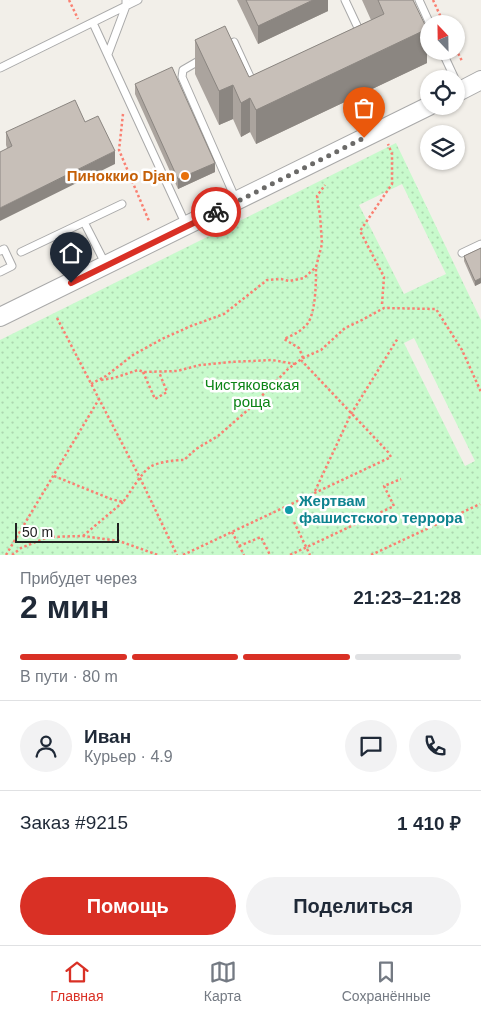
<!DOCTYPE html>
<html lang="ru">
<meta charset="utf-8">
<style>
body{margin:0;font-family:Helvetica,sans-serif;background:#f2f2f3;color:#1f2937;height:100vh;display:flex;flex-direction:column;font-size:19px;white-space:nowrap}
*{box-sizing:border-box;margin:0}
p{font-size:16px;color:#747a83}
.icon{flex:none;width:28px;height:28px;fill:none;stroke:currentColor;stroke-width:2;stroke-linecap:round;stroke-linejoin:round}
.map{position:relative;height:555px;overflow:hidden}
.side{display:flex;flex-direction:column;background:#fff;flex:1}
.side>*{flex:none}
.needle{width:32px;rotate:338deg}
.buttons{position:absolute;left:420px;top:15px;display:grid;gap:10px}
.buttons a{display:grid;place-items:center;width:45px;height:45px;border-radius:50%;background:#fff;box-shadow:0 1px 4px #0004;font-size:25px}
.scale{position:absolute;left:15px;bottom:12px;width:104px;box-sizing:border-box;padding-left:5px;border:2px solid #222;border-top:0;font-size:14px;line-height:18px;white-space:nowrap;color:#222;-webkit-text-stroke:4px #fff;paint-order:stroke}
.pin{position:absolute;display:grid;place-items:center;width:42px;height:42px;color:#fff;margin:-51px -21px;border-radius:50% 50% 50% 0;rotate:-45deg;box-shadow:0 0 5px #0007}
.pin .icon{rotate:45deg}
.courier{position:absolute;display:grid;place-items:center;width:50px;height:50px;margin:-25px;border:4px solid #d93025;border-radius:50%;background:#fff;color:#222;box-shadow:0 1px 6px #0007}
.headline em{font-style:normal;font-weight:800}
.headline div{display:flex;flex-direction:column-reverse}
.headline{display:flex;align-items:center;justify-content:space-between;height:85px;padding:0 20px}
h1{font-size:32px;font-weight:800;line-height:38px}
.bar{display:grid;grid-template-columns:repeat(4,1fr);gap:8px 5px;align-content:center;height:60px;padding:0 20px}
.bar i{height:6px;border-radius:4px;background:#e0e1e3}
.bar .current{background:#d93025}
.bar p{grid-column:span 4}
.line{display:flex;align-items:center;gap:12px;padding:0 20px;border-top:1px solid #e0e1e3}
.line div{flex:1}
.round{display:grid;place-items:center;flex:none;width:52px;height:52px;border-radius:26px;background:#f2f2f3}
.button{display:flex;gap:10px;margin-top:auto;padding:10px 20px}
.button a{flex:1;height:58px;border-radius:30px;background:#d93025;color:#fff;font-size:20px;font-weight:800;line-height:58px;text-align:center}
.button a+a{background:#f2f2f3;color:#1f2937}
.dock{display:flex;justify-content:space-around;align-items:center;height:70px;border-top:1px solid #e0e1e3;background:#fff;font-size:14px;color:#747a83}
.dock a{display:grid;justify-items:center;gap:2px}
.dock .current{color:#d93025}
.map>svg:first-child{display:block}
</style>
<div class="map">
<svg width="481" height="555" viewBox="0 0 481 555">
<defs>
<pattern id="park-dots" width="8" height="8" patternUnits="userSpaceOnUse" patternTransform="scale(1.25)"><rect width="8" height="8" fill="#c8facc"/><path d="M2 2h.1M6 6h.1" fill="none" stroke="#acd6af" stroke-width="1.8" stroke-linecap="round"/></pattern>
</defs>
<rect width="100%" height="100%" fill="#f2efe9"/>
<path fill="url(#park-dots)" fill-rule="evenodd" d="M396,143L481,320V555H0V340ZM402,184L446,274L404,294L359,205ZM414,338L475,461L465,466L404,343Z"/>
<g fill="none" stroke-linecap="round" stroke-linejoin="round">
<defs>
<path id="service" d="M345,0L360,32L359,33
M419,0L430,24
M93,23L186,225
M225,47L234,42L252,81L255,80
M442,51L455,79
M108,54L126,6V0
M202,59L183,70L182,77L236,200
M0,68L138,0
M84,222L106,265
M0,251L4,249L12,266L0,272
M21,252L122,204
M462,253L481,244"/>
<path id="tertiary" d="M456,93L481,80
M0,317L429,106"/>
</defs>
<use href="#service" stroke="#a9a9a9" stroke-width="9"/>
<use href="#tertiary" stroke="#a9a9a9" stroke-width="20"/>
<path stroke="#fa8072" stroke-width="2.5" stroke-dasharray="2.5 2.5" stroke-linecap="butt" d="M69,0L78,19
M433,0L444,24
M456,49L462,61
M368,105L374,117
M123,114L119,150L149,221
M382,304L384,277L360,231L392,184V154L388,144
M57,318L140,478L177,555
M303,358L299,348L284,339C293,335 302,331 308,323C316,310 316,282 316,267
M143,372L155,399L167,392L159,372
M101,380L114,378L138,370L144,372L177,371L200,365L230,362L272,360L295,364
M91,384L106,376L133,355L162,339L191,326L224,314L267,280L281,279L289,281L304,278L316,267L322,244L320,215L317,196L325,185
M54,476L111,499L123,502C130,493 141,473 150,467C158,462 174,460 184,460L196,449L218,436L249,409L288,369L303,358L321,350L345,328L360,321L384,308L436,309L462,350L481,392
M315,491L351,414L398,338
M294,522L310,555
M232,532L244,555
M83,536L123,502
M239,546L261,537L270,555
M6,555L99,399
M12,555L21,548L48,537L83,536L119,541L158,555
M183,555L391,457L388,452L301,360
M290,555L394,506L384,486L401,479
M371,555L480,504"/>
<use href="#service" stroke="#fff" stroke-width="7"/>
<use href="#tertiary" stroke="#fff" stroke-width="18"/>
</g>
<path fill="#aba49e" d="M237,0H328V11L258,44Z
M362,0H413L427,63L256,144L250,132L241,137L233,119L219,125L195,74V40L249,77L371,20Z
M135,84L215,172L178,189L135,94Z
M85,122L115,164L7,148L6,145V132Z
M481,248V283L475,286L464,261V256Z"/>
<path fill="#8b8681" d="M313,0H328V11L258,44V26Z
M427,29V63L256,144V110Z
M233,85V119L219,125V91Z
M250,98V132L241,137V103Z
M115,151V164L0,221V208Z
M215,163V172L178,189V179Z
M481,278V283L475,286V281Z"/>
<path fill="#c7bfb8" stroke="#8b8681" d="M246,0H313L258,26Z
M378,0H413L427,29L256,110L250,98L241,103L233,85L219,91L195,40L225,26L249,77L384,14Z
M172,67L215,163L178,179L135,84Z
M75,100L85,122L98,116L115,151L0,208V152L12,146L6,132Z
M481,248V278L475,281L464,256Z"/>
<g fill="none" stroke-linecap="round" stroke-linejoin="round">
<path stroke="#6b6a68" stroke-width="5" stroke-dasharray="0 9" d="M216,212L364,138"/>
<path stroke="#d93025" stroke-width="6" d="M71,283L216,212"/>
</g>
<circle fill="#e8710a" stroke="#fff" stroke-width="2" cx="185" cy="176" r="5"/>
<circle fill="#0f9aa8" stroke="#fff" stroke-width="2" cx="289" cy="510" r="5"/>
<g text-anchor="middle" stroke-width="5" stroke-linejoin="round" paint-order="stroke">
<g font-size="15" font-weight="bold" fill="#c56008" stroke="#fff" text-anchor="end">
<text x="175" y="181">Пиноккио Djan</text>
</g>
<g font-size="15" fill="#0c8416" stroke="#fff">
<text x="252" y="390">Чистяковская<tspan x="252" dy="17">роща</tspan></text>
</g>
<g font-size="15" font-weight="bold" fill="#0d838f" stroke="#fff" text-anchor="start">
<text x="299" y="506">Жертвам<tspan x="299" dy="17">фашистского террора</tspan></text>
</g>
</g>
</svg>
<div class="buttons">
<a><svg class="needle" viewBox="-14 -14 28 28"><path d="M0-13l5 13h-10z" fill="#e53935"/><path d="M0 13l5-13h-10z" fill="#747a83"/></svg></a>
<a><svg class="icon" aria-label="locate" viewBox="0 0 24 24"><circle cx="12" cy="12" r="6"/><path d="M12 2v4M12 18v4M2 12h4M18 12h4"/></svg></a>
<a><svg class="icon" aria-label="layers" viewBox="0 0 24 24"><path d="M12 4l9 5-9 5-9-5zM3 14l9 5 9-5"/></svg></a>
</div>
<div class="scale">50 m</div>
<div class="pin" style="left:364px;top:138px;background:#ea580c"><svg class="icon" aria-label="bag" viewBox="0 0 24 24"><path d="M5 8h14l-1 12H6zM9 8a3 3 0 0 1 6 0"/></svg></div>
<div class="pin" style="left:71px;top:283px;background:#1f2937"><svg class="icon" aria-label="home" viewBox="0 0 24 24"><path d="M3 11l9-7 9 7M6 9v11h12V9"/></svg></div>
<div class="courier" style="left:216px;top:212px"><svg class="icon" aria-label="bike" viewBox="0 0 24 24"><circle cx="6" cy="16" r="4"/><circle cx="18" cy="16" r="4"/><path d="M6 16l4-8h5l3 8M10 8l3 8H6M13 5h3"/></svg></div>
</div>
<section class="side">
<div class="headline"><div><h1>2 мин</h1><p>Прибудет через</p></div><em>21:23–21:28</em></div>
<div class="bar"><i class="current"></i><i class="current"></i><i class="current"></i><i></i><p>В пути · 80 m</p></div>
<div class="line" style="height:90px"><a class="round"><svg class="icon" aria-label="person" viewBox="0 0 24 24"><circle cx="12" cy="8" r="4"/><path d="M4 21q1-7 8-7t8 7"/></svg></a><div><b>Иван</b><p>Курьер · 4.9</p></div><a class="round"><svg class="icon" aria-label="chat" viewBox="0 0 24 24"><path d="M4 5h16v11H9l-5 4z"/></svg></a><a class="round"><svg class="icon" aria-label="phone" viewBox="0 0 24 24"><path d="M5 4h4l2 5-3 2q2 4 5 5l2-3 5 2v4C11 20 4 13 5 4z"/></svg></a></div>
<div class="line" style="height:65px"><div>Заказ #9215</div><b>1 410 ₽</b></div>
<div class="button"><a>Помощь</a><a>Поделиться</a></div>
</section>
<nav class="dock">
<a class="current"><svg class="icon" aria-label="home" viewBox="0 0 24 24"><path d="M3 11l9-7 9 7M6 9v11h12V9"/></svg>Главная</a>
<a><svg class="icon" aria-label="map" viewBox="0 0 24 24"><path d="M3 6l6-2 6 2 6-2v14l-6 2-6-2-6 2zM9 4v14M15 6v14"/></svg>Карта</a>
<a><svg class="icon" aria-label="saved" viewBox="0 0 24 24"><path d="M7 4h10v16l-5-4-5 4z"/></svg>Сохранённые</a>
</nav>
